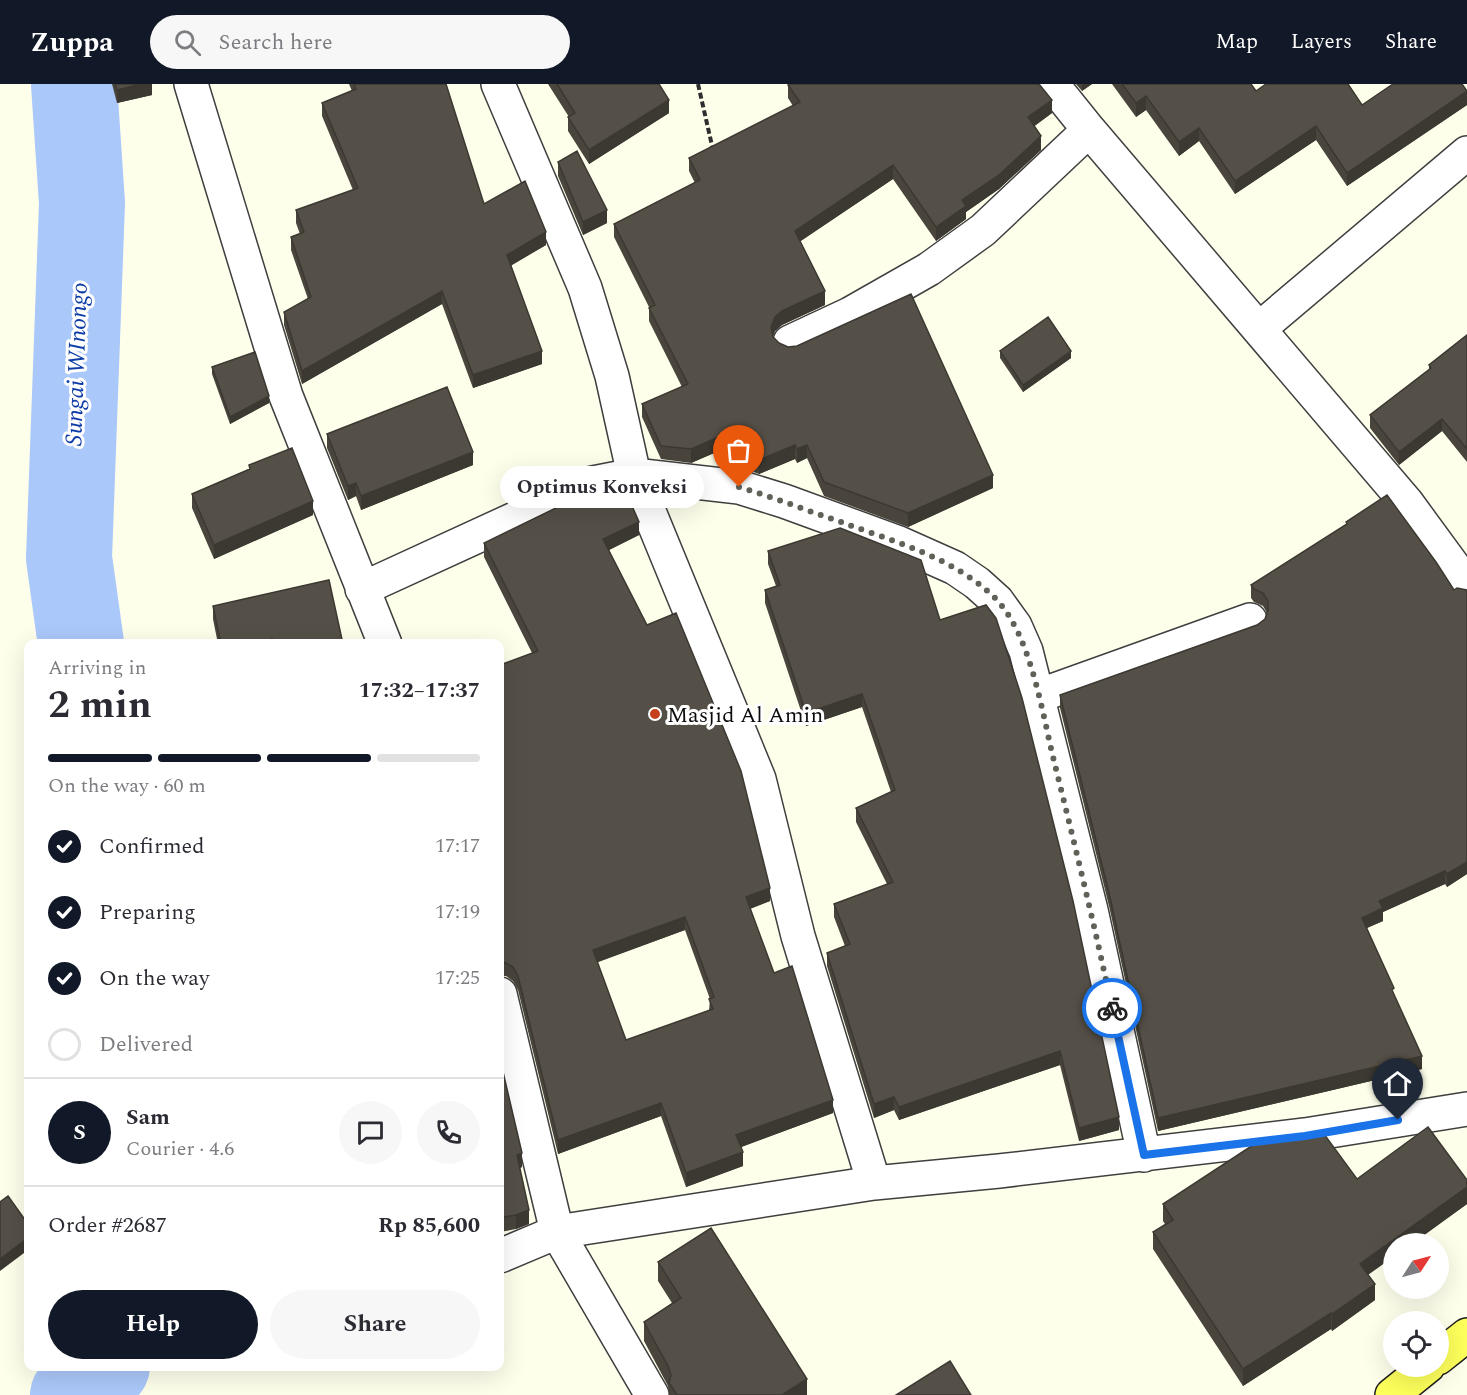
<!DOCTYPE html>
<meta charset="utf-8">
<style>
body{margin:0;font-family:Spectral,serif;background:#f7f7f7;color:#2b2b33;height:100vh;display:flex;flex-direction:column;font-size:22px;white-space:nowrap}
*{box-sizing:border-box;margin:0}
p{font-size:20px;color:#7c7c81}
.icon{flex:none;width:33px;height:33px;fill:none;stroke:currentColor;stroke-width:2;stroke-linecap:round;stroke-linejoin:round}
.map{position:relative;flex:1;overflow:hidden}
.panel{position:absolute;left:24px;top:555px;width:480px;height:732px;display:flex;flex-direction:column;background:#fff;border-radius:12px;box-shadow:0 6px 24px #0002}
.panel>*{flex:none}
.needle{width:39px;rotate:54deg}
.fabs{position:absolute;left:1383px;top:1149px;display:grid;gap:12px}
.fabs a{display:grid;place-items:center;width:66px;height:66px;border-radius:50%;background:#fff;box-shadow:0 6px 24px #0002;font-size:30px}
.pin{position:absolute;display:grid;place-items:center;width:51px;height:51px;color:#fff;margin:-62px -26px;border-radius:50% 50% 50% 0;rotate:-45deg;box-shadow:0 0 6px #0007}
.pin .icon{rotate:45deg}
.courier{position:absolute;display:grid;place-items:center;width:60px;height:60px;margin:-30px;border:4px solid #1a73e8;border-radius:50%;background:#fff;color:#222;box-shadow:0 2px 8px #0007}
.bubble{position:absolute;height:42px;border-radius:21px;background:#fff;box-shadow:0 6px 24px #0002;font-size:20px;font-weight:700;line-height:42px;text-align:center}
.summary em{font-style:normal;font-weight:700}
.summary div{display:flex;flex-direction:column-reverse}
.summary{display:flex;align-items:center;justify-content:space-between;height:102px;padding:0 24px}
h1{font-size:39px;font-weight:700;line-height:45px}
.bar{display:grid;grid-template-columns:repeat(4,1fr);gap:9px 6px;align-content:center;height:72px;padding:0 24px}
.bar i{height:8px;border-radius:4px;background:#e1e1e2}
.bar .active{background:#111827}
.bar p{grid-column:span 4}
.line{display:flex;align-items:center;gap:15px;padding:0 24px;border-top:2px solid #e1e1e2}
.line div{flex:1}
.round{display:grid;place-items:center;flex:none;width:63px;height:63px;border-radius:32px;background:#f7f7f7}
ol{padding:0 24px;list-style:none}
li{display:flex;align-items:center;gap:18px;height:66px}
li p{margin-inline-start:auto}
li .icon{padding:6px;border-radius:50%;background:#111827;color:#fff;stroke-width:4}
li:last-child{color:#7c7c81}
li i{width:33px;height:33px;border:3px solid #e1e1e2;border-radius:50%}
.primary-button{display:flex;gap:12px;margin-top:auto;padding:12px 24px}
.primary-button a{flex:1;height:69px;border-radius:36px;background:#111827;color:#fff;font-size:24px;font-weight:700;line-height:69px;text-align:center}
.primary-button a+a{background:#f7f7f7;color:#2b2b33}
header{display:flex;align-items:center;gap:36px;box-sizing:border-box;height:84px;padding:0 30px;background:#111827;color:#fff}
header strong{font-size:28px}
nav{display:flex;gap:33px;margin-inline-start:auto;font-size:21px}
.search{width:420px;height:54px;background:#f7f7f7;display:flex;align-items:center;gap:15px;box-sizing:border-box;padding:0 21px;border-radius:33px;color:#7c7c81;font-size:22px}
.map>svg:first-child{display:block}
</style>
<header>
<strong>Zuppa</strong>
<div class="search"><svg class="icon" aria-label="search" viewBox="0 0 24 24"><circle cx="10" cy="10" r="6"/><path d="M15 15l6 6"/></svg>Search here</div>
<nav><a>Map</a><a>Layers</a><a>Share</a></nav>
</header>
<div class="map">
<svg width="1467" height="1311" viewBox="0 0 1467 1311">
<rect width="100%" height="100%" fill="#feffeb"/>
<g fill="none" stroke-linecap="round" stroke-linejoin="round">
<path stroke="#abc8fa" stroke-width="86" d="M74,0L82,119L69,474L81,560
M73,1311L107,1282"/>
<defs>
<path id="street" d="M191,0L286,312L385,560
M498,0L585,204L612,292L634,391L759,695L798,852L874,1099
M1052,0L1089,46L1407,419L1467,501
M1259,245L1467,69
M790,258L850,230L929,185L983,146L1089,46
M362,505L593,399L634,391L739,403L784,417L899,459L955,484L977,499L997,517L1015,542L1026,567L1091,826L1144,1071
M1038,612L1250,536
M500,910L557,1148L652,1311
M500,1172L557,1148L874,1099L999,1087L1305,1051L1467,1025"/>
<path id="primary" d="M1438,1274L1467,1251
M1392,1311L1428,1282"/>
</defs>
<use href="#street" stroke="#3f3f3f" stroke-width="36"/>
<use href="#primary" stroke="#1d1d1d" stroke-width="36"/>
<path stroke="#2e2e2e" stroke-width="4" stroke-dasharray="6 3" stroke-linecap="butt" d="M698,0L713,66"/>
<use href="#street" stroke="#fff" stroke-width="33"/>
<use href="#primary" stroke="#fdff5b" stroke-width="33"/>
</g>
<path fill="#49453d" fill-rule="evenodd" d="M112,0H152V11L117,19Z
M349,0H446L484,120L546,161L511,181L542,280L473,304L442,220L302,300L284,241V228L308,215L291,166V153L300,150L296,139V126L353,106L322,32V19L352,7Z
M548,0H659L669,29L589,80L568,47V33H569Z
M1076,0H1092L1082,7Z
M1112,0H1251L1256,7L1362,21L1467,7V21L1347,102L1316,56L1235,110L1199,57L1179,72L1146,26L1136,33Z
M788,1L1052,29L1034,42L1041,66L999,105L966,128V135L936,157L893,95L800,157L825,221L782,241L775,247L773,252L779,259L993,404L908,443L824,412L807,374L797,379L795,375L759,390L746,385L735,360L691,379L661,375L642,333V320L682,303L649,237V223L614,153V140L695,99L689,87V74L793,22L788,14Z
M558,78L607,139L583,151L558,92Z
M1467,251V378L1442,347L1399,381L1370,344V331L1429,286V281Z
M1000,267L1071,274L1023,308L1000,274Z
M212,283L269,319L230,340L212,290Z
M327,350L473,381L361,426L356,412L348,416L327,364Z
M249,381L313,431L214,475L192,424V410L249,385Z
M1346,438L1454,506H1467V790L1447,803L1445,800L1383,828V837L1367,844L1394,912L1422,985L1158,1047L1109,822L1060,624V611L1257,541L1265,535L1267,529L1263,522L1254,518L1251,514V501L1346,441Z
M639,451L609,466L770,817L750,825L774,889L833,1029L741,1063L743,1082L686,1103L661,1032L558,1070L518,906L513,897L506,892H500V581L532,569L484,473V459ZM685,846L710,915L709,927L626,956L597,878Z
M768,467L940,536L1119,1046L1079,1057L1060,981L899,1036L894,1026L874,1034L827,882V869L845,862L834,833V820L887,800L856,738V724L891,708L862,623L806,642L765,519V506L776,502L768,480Z
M213,522L343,560H218L213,535Z
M500,975L522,1083L520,1084L529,1140L516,1145L500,1148Z
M1357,1095L1467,1103V1120L1368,1191L1375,1216L1332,1247L1331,1245L1243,1302L1153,1165V1148L1165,1140L1163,1137V1120Z
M658,1178L807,1311H669L668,1302L644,1257V1238L672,1219L658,1197Z"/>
<path fill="#3c3832" d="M141,0H152V11L117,19V6Z
M1082,0H1092L1082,7Z
M1467,7V21L1347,102V89Z
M1146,12V26L1136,33V19Z
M669,16V29L589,80V66Z
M1052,16V29L1028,47V33Z
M1316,42V56L1235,110V97Z
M1199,44V57L1179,72V58Z
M1041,52V66L999,105L966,128V135L936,157V143L962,116Z
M893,81V95L795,161V147Z
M607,126V139L583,151V138Z
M546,148V161L507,184V171Z
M442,207V220L302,300V287Z
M825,207V221L782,241L775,247L771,257V243L775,233L782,227Z
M542,267V280L473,304V291Z
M1071,267V274L1023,308V301Z
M269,312V319L230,340V333Z
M1442,335V347L1399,381V368Z
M735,346V360L691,379V365Z
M795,361V375L759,390V376Z
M807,361V374L797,379V365Z
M473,368V381L361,426V412Z
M993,391V404L908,443V429Z
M356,399V412L348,416V402Z
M313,417V431L214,475V461Z
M639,438V451L603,469V455Z
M272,555V560H252Z
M862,610V623L806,642V629Z
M1467,778V790L1447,803V790Z
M1445,787V800L1383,828V837L1362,846V834L1379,817Z
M770,804V817L746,826V813Z
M685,833V846L593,880V866Z
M1060,967V981L899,1036V1023Z
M1422,972V985L1158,1047V1034Z
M894,1013V1026L874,1034V1020Z
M833,1016V1029L736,1065V1051Z
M661,1019V1032L558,1070V1056Z
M1119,1033V1046L1079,1057V1044Z
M743,1068V1082L686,1103V1089Z
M522,1069V1083L517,1085V1071Z
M1467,1103V1120L1412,1160H1394V1172L1360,1196V1180Z
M529,1126V1140L516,1145V1131Z
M28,1154V1166L0,1187V1175Z
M1375,1200V1216L1332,1247V1230Z
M1331,1229V1245L1243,1302V1285Z
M807,1295V1311H782Z"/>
<path fill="#555047" stroke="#3c3832" stroke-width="1.5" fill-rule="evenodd" d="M115,0H141L117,6Z
M354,0H446L484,120L525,97L546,148L507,171L542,267L473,291L442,207L302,287L284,228L311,213L291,153L304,148L296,126L358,104L322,19L356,5Z
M557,0H659L669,16L589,66L568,33L575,29Z
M789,0H1039L1052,16L1028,33L1041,52L999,91L962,116L966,122L936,143L893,81L795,147L825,207L782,227L775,233L771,243L773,253L779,259L788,263L797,262L911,210L993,391L908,429L824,398L807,361L797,365L795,361L759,376L746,372L735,346L691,365L661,362L642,320L688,300L649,224L655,221L614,140L700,96L689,74L800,18L788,1Z
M1122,0H1251L1256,7L1266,0H1348L1362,21L1393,0H1462L1467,7L1347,89L1316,42L1235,97L1199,44L1179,58L1146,12L1136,19Z
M577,67L607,126L583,138L558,78Z
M1048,233L1071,267L1023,301L1000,267Z
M1467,251V365L1442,335L1399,368L1370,331L1431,284L1429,281Z
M255,268L269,312L230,333L212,283Z
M447,303L473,368L361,412L356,399L348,402L327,350Z
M292,364L313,417L214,461L192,410L250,385L249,381Z
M622,399L639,438L603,455L647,541L676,529L741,687L770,804L746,813L774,889L792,882L833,1016L736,1051L743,1068L686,1089L661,1019L558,1056L518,892L513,883L506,879L500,878V581L538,567L484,459L599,403ZM685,833L714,913L709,915L713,925L626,956L593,866Z
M1387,411L1436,478L1454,506L1457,504L1467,506V778L1447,790L1445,787L1379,817L1383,824L1362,834L1394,904L1392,906L1422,972L1158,1034L1109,809L1060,611L1257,541L1265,535L1268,526V517L1263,509L1254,505L1251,501L1347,440L1346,438Z
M840,444L921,476L940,536L986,521L996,534L1022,614L1073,817L1119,1033L1079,1044L1060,967L899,1023L894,1013L874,1020L827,869L850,860L834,820L893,798L856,724L895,706L862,610L806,629L765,506L780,501L768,467Z
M329,496L343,560H273L272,555L252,560H221L213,522Z
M500,975L522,1069L517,1071L529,1126L516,1131L500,1134Z
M1428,1043L1467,1096V1103L1360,1180L1375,1200L1332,1230L1331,1229L1243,1285L1153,1148L1173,1136L1163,1120L1256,1059L1324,1050L1357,1095Z
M8,1112L28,1140V1154L0,1175V1118Z
M711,1144L807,1295L782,1311H677L669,1299L671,1291L668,1282L644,1238L681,1214L658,1178Z
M950,1277L971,1311H896Z"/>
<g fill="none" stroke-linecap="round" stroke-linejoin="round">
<path stroke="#61615a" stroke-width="6" stroke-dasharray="0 10.8" d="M739,403C773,413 805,426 838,437C892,457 954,473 996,515C1032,553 1042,630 1055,681C1075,762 1095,843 1112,924"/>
<path stroke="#1a73e8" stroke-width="8" d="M1112,924L1144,1071L1305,1052L1398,1036"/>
</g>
<circle fill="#c53e1b" stroke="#fff" stroke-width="2" cx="655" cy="630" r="6"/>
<g text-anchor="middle" stroke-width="6" stroke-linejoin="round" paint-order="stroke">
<g font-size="22" fill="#0c0c0c" stroke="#fff" text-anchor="start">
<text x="667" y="638">Masjid Al Amin</text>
</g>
<g font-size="24" font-style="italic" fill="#0d3ca6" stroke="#fff">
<text transform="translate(76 280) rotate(-88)" y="8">Sungai WInongo</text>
</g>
</g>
</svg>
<div class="fabs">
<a><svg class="needle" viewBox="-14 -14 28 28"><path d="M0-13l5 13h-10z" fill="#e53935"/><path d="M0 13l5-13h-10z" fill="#7c7c81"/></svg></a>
<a><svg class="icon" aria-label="locate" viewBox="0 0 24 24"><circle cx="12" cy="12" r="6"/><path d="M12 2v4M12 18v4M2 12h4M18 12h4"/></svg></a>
</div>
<div class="pin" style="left:739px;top:403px;background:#ea580c"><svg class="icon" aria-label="bag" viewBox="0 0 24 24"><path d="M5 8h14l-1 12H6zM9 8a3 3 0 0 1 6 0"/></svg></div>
<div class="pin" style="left:1398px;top:1036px;background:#1f2937"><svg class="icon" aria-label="home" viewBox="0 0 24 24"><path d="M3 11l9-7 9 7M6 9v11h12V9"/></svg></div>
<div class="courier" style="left:1112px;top:924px"><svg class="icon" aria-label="bike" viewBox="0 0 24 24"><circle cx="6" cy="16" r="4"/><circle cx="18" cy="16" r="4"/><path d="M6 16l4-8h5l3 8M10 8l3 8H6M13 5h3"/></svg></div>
<div class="bubble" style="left:500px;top:382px;width:204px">Optimus Konveksi</div>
<section class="panel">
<div class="summary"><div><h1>2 min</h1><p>Arriving in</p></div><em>17:32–17:37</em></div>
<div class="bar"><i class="active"></i><i class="active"></i><i class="active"></i><i></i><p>On the way · 60 m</p></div>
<ol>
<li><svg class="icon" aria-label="check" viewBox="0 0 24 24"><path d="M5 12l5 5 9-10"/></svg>Confirmed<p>17:17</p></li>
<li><svg class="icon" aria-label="check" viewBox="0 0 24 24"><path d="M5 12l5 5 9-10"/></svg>Preparing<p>17:19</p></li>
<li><svg class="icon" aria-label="check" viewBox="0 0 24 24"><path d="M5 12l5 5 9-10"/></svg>On the way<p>17:25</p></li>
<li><i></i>Delivered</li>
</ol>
<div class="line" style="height:108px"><b class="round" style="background:#111827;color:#fff">S</b><div><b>Sam</b><p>Courier · 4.6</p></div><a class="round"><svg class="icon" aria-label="chat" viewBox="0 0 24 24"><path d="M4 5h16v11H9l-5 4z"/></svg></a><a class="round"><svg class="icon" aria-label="phone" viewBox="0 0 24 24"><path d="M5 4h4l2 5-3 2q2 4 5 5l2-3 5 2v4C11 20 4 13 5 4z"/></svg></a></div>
<div class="line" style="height:78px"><div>Order #2687</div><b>Rp 85,600</b></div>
<div class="primary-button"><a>Help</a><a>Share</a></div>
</section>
</div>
